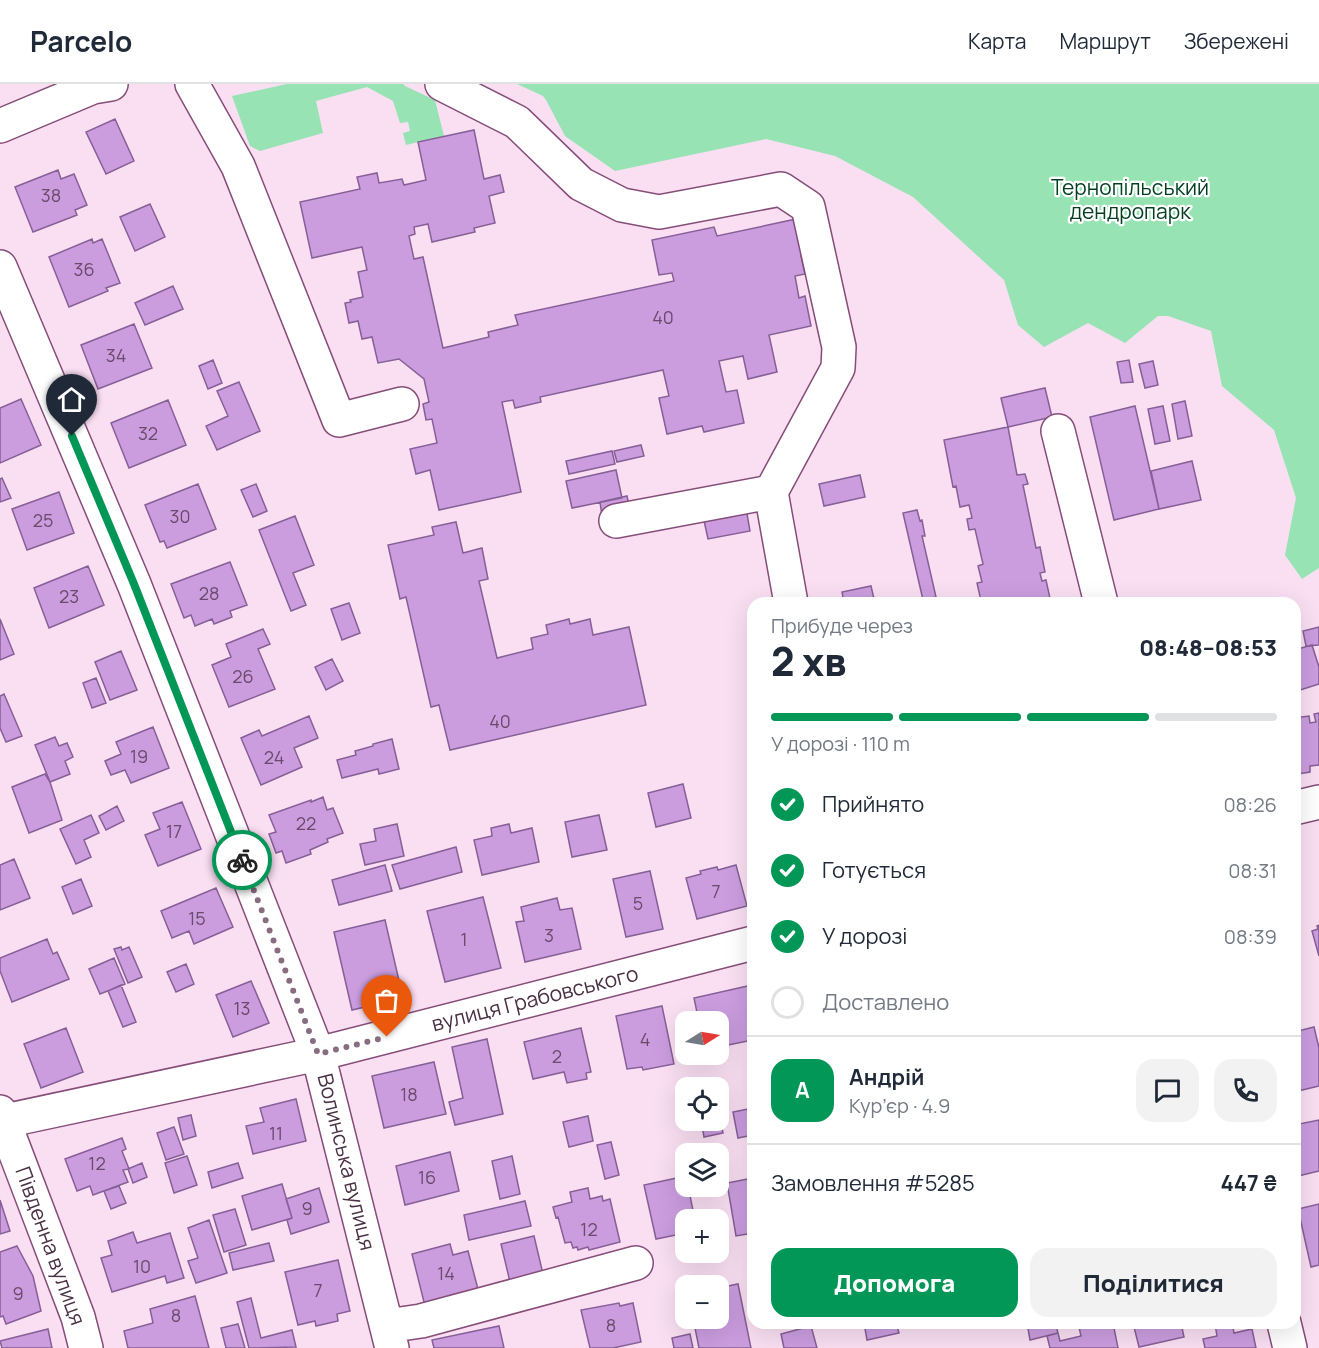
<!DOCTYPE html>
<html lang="uk">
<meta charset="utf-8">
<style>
body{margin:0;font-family:Manrope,sans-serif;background:#f2f2f3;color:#1f2937;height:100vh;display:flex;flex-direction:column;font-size:22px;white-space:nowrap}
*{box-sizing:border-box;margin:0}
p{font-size:20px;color:#747a83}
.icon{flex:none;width:33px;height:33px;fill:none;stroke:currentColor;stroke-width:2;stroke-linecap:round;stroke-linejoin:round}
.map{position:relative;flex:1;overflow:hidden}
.panel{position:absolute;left:747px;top:513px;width:554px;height:732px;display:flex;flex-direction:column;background:#fff;border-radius:18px;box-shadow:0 6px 24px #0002}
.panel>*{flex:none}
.needle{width:39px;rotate:79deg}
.buttons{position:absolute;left:675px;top:927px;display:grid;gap:12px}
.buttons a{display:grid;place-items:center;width:54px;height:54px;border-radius:12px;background:#fff;box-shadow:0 6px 24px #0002;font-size:30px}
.pin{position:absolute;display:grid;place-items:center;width:51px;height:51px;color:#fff;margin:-62px -26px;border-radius:50% 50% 50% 0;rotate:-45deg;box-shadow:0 0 6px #0007}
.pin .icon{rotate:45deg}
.courier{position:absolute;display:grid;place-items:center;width:60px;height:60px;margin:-30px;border:4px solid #029657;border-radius:50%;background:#fff;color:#222;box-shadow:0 2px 8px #0007}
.head em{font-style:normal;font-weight:800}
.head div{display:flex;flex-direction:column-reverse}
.head{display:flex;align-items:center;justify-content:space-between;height:102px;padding:0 24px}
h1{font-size:39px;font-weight:800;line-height:45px}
.bar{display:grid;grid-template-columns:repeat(4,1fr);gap:9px 6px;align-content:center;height:72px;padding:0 24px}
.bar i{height:8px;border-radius:4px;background:#e0e1e3}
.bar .on{background:#029657}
.bar p{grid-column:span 4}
.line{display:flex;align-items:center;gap:15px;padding:0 24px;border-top:2px solid #e0e1e3}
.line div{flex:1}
.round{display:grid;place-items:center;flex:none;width:63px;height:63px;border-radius:18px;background:#f2f2f3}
ol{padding:0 24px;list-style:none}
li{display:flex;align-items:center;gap:18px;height:66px}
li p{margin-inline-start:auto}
li .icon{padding:6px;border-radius:50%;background:#029657;color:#fff;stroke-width:4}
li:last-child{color:#747a83}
li i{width:33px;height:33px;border:3px solid #e0e1e3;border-radius:50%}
.cta{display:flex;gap:12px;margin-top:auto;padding:12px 24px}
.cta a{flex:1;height:69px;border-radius:18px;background:#029657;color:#fff;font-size:24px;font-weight:800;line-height:69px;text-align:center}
.cta a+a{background:#f2f2f3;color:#1f2937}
header{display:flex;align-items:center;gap:36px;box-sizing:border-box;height:84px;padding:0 30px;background:#fff;border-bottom:2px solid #e0e1e3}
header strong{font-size:28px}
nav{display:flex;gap:33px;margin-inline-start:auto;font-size:21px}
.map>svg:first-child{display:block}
</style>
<header>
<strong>Parcelo</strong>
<nav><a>Карта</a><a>Маршрут</a><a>Збережені</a></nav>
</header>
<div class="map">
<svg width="1319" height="1264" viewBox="0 0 1319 1264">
<rect width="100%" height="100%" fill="#fadff3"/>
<path fill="#98e3b3" d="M287,0H403L405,2L435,16L444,52L406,61L403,49L410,47L408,38L400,39L393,17L367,3L316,17L323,49L260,67L250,62L232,12Z
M517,0H1319V484L1302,495L1285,471L1296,414L1274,346L1222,302L1211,247L1168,232H1158L1125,259L1088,239L1044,263L1018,241L1004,196L913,113L835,72L766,55L615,87L565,52L546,16L543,12Z"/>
<path fill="#cb9ddf" stroke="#875f97" stroke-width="1.5" d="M115,35L134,77L106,90L86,48Z
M474,46L484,95L500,91L504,108L489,112L495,139L474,144L475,148L432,158L428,140L414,143L415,150L409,152L414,175L423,173L443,264L489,253L488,248L518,241L515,231L674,197L672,189L659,191L652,156L714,143L717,152L801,134L809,171L801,172L805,190L795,192L799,214L805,212L811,242L769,251L777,288L748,295L743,272L719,277L726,308L737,306L744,339L704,348L702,342L667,350L659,314L669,312L663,286L540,313L541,318L515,324L513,316L502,318L521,408L439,426L430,386L416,390L410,365L437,359L432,335L426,336L423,320L429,318L424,295L399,275L378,279L372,253L362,255L358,237L349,239L345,219L351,218L350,216L363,213L358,188L367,186L362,163L312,174L300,118L360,105L357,93L377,89L379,99L402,95L404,101L426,96L418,58Z
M58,86L61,95L74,90L87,121L75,126L77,131L33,148L15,103Z
M150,120L165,153L135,167L120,133Z
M92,155L93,159L102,155L120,199L106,204L108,207L69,223L49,173Z
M173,202L183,225L145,241L135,219Z
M134,240L152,284L98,305L81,261Z
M213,276L222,299L208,305L199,282Z
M1129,276L1133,298L1121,299L1117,278Z
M1153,277L1158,301L1145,304L1139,280Z
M239,298L260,347L217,366L206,342L228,332L217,307Z
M1045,304L1052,333L1008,343L1001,314Z
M21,315L41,361L0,379V324Z
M168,316L186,361L129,384L111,339Z
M1185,317L1192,352L1178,355L1172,320Z
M1135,322L1159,425L1114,436L1090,333Z
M1163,322L1170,357L1155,360L1148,325Z
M1008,343L1017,391L1025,390L1028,400L1023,401L1036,464L1040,463L1045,488L1040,489L1042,497L1046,496L1051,519H990L989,516L981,517L977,499L982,498L978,482L983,480L975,445L969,446L967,435L972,434L969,421L960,423L956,402L953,403L944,356Z
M641,361L644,372L617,378L614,367Z
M612,367L615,380L569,390L566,377Z
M1192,377L1201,416L1159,425L1151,387Z
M616,386L622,414L572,424L566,397Z
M860,391L865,413L824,422L819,400Z
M2,394L11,414L0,418V395Z
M198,400L216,445L167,464L164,457L160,458L145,421Z
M256,400L267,427L253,433L241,406Z
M59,408L74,449L27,466L12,425Z
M627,412L630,426L602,432L600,418Z
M746,424L750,447L708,455L703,432Z
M917,426L920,437L922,436L925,452H922L936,513L923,516L903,429Z
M295,432L314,481L293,489L306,521L291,527L259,446Z
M456,438L463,469L482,464L488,495L479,497L497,574L533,565L531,554L548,550L546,541L569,535L570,540L590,535L593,551L629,543L646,621L450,666L439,621L431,623L406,513L400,515L388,461L434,451L432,443Z
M230,478L247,521L230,527L232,533L214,540L212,535L195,542L191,531L184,534L171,500Z
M88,482L104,521L49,544L34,504Z
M871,502L875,519H844L842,508Z
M349,519L360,549L342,556L331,525Z
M0,535L14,570L0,576Z
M1319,543V561L1306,562L1303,547Z
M263,545L270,560L258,565L275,605L229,623L212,581L231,573L226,560Z
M1312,561L1319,583V600L1294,608V566Z
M121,567L137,606L110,616L95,578Z
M332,575L343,597L326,606L315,583Z
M96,594L106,619L92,624L83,599Z
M4,610L22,652L6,658L0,644V612Z
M1319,629V681L1310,682V688L1298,690L1296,684H1294V634L1309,632L1310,639L1316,638L1314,630Z
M309,632L318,654L294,664L302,683L261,701L241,654L259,646L262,652Z
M153,643L169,684L131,699L125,686L111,691L105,677L121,670L116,658Z
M55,653L59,662L67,659L73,673L65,677L70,690L50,698L35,661Z
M392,655L399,685L379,690L378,685L342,694L337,676L356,671L355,667L373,662V660Z
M45,690L50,698L62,736L29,749L12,703Z
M683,700L691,734L656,743L648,709Z
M323,713L327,726L333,724L343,749L327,755L328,758L310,766L311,770L286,779L282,767L276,769L269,750L276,748L269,731L311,716V718Z
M182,718L201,765L158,782L145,751L160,745L153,729Z
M117,722L124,737L106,746L99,732Z
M91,731L99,749L84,756L91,773L76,780L60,745Z
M599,731L607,766L572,773L565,738Z
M397,740L404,772L365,781L360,760L376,757L374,745Z
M509,740L511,749L532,744L539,778L482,791L474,756L492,752L491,744Z
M456,763L462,788L400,805L392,781Z
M14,775L30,814L0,826V781Z
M385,781L392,807L339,821L332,796Z
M736,781L747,822L697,835L686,794L701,790L700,787L717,783L718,786Z
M650,787L663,845L626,853L613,795Z
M81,795L92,822L73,830L62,803Z
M216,804L233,843L194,860L189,847L172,854L161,827Z
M483,813L501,884L445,898L427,827Z
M557,814L560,826L572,824L581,865L525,878L516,838L524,837L521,823Z
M385,836L403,914L352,926L334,848Z
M1319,841V872L1312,847L1318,845L1317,842Z
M47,855L53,870L57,868L69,895L12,918L0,887V874Z
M121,863L122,866L129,863L142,893L128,899L114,865Z
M114,874L125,900L100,910L89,885Z
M186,880L194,900L176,908L167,888Z
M251,897L269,939L233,953L216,911Z
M121,901L136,938L123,943L108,907Z
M752,901L753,956L718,963V938H699L694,914Z
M662,922L674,980L643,986L642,983L627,985L616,932Z
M1314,943L1319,964V1002L1294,1008V948Z
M66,944L83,988L41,1004L24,960Z
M581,944L591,988L586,989L587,995L567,999L564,988L533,995L524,958Z
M487,955L503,1030L455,1041L449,1018L463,1014L452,963Z
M434,978L446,1030L384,1044L372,992Z
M296,1015L306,1057L253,1070L246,1042L264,1038L260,1024Z
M753,1024V1051L738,1054L733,1028Z
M191,1031L196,1052L183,1056L178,1034Z
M719,1031L723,1049L704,1053L701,1036H718Z
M588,1032L593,1057L569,1063L563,1038Z
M1319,1036V1087L1294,1093V1041Z
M174,1043L184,1070L166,1076L157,1049Z
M122,1054L126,1065L122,1067L129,1085L123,1086L128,1098L93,1111L90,1102L77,1107L65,1075Z
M611,1058L619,1091L605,1095L597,1061Z
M450,1068L459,1107L405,1121L396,1082Z
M187,1072L197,1101L174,1109L165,1079Z
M512,1072L520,1110L500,1115L492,1077Z
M142,1079L147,1093L133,1099L128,1085Z
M238,1079L243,1094L212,1104L208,1088Z
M686,1092V1102H688L695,1136H686V1149L656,1155L644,1101Z
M753,1094V1149L736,1152L727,1099Z
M282,1100L292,1134L252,1146L242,1112Z
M119,1102L126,1119L111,1125L104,1107Z
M319,1104L329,1138L291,1150L287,1136L292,1134L286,1115Z
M588,1104L590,1115L602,1112L603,1117L610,1115L620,1158L589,1166L588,1163L578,1166L577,1163L573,1164L571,1158L565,1159L558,1133L556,1134L553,1123L572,1118L570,1108Z
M0,1116L10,1147L0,1150Z
M525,1117L531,1142L469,1156L464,1131Z
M1319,1120V1181L1311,1183L1298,1125Z
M235,1125L246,1161L224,1168L213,1131Z
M209,1136L227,1189L196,1199L188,1177L198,1174L188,1144Z
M133,1148L137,1159L170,1149L184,1194L167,1199L165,1192L112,1208L101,1174L112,1171L108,1157Z
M534,1152L543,1190L510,1198L501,1160Z
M269,1159L274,1177L233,1186L229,1169Z
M450,1160L453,1171L468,1167L479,1209L425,1222L412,1170Z
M17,1162L33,1192L41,1227L6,1240L3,1232L0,1233V1168Z
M338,1176L350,1227L337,1230L338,1237L316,1242L315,1237L298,1241L285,1188Z
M738,1200L751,1264H699L695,1244L702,1243L701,1234H718V1204Z
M195,1212L209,1264H128L124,1247L153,1239L150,1225Z
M251,1214L261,1254L292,1246L296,1263L249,1264L237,1218Z
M619,1219L620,1222L633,1219L641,1258L613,1264H590L581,1226Z
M864,1239H896L899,1249L867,1256Z
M1027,1239H1068L1056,1242L1058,1249L1030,1256Z
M1096,1239H1113L1118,1264H1050L1047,1252L1058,1249L1060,1257L1081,1252L1079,1243Z
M1133,1239H1181L1184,1253L1139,1263Z
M1232,1239L1234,1249L1252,1245L1256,1264H1205L1203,1255L1217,1252L1215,1240Z
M238,1240L245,1264H226L221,1244Z
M499,1242L504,1264H434L432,1256Z
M811,1242L817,1264H784L781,1250Z
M48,1245L52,1264H2L0,1257Z
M690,1250L693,1264H674L672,1254Z"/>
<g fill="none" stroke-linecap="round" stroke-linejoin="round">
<defs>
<path id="minor" d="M192,0L238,82L339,336L402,320
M442,0L517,38L581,100L622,121L659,128L781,105L808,123L839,263L838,284L771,408L791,519
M0,42L93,3L111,0
M0,183L134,500L318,970L392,1264
M1058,347L1101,519
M616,437L771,408
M1294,724L1319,718
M0,1028L78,1233L86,1264
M0,1038L318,970L753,859
M1284,1239L1290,1264
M387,1242L421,1237L636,1179"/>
</defs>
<use href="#minor" stroke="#864d79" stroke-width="36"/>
<use href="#minor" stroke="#fff" stroke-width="33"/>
</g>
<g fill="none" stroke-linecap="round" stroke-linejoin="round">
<path stroke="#886d81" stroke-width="6" stroke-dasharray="0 10.8" d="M242,776L318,970L387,953"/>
<path stroke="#029657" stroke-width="8" d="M72,352L134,500L242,776"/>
</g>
<g text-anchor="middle" stroke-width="4.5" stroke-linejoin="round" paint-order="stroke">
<g font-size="18" fill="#6a4b6b">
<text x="51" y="118">38</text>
<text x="84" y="192">36</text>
<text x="663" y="240">40</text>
<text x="116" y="278">34</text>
<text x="148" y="356">32</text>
<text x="180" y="439">30</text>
<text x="43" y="443">25</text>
<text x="209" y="516">28</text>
<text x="69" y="519">23</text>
<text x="243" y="599">26</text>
<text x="500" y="644">40</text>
<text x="139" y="679">19</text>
<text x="274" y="680">24</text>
<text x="306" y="746">22</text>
<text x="174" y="754">17</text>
<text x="716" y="814">7</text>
<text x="638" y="826">5</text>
<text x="197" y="841">15</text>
<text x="549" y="858">3</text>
<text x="464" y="862">1</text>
<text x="242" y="931">13</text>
<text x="645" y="962">4</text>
<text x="557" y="979">2</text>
<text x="409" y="1017">18</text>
<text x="276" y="1056">11</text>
<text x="97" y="1086">12</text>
<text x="427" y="1100">16</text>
<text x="307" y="1131">9</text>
<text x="589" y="1152">12</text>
<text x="142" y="1189">10</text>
<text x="446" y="1196">14</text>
<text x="318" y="1213">7</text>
<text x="18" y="1216">9</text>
<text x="176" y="1238">8</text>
<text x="611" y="1248">8</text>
</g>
<g font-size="21" fill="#003f20" stroke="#fff">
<text x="1130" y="111">Тернопільський<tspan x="1130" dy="24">дендропарк</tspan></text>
</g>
<g font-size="21" fill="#4a3044" stroke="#fff">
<text transform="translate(535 915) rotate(-14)" y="7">вулиця Грабовського</text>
<text transform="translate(346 1078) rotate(76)" y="7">Волинська вулиця</text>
<text transform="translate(50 1162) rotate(70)" y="7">Південна вулиця</text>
</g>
</g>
</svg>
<div class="buttons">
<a><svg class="needle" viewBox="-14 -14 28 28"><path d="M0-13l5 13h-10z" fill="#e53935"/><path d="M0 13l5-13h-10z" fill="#747a83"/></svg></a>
<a><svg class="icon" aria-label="locate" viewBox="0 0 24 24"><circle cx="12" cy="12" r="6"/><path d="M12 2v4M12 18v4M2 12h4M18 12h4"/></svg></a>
<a><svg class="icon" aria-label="layers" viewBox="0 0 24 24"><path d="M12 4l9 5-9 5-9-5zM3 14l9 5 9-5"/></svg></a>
<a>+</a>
<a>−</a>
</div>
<div class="pin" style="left:387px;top:953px;background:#ea580c"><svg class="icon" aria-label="bag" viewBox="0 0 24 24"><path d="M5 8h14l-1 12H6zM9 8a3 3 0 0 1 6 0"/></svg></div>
<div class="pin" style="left:72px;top:352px;background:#1f2937"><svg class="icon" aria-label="home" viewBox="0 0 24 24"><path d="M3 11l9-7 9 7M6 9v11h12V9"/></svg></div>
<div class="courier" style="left:242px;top:776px"><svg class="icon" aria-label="bike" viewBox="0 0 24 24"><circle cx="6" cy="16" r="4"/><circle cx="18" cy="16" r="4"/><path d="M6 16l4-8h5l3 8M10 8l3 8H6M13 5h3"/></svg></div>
<section class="panel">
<div class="head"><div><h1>2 хв</h1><p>Прибуде через</p></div><em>08:48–08:53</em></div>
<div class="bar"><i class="on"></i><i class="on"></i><i class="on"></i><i></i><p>У дорозі · 110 m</p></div>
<ol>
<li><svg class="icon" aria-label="check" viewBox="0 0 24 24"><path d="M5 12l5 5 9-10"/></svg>Прийнято<p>08:26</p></li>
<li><svg class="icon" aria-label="check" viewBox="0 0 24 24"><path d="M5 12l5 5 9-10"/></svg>Готується<p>08:31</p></li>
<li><svg class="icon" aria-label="check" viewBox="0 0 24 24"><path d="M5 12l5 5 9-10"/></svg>У дорозі<p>08:39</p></li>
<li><i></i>Доставлено</li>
</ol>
<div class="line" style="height:108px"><b class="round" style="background:#029657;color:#fff">А</b><div><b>Андрій</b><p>Кур’єр · 4.9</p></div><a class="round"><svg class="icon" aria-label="chat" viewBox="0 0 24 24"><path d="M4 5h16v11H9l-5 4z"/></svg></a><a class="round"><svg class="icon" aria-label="phone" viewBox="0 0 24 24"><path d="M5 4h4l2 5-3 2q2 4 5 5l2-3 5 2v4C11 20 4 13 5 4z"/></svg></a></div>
<div class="line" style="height:78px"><div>Замовлення #5285</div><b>447 ₴</b></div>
<div class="cta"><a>Допомога</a><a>Поділитися</a></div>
</section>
</div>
